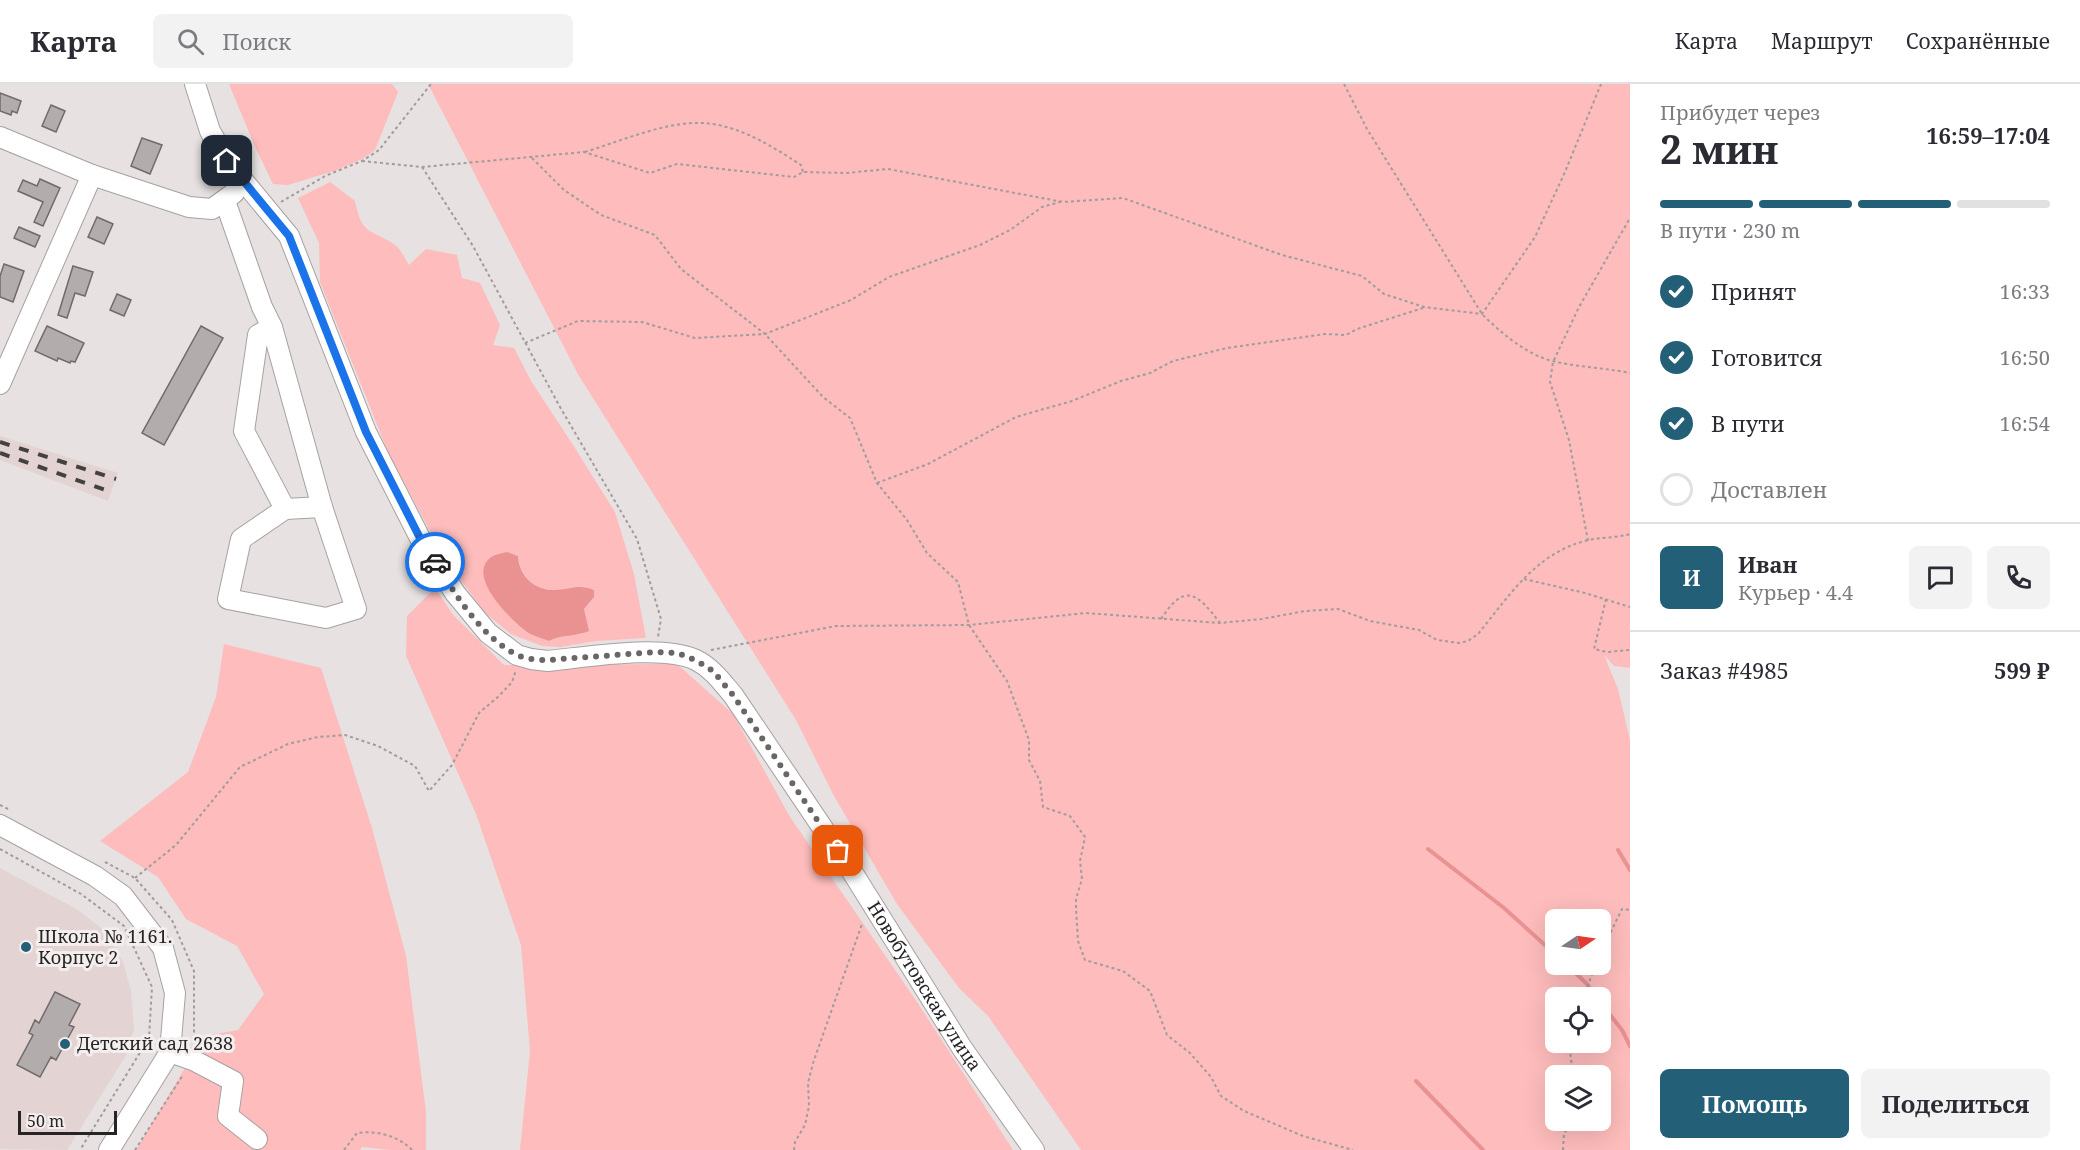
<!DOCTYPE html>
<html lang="ru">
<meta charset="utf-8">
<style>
body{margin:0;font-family:"Noto Serif",serif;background:#f2f2f3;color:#2b2b33;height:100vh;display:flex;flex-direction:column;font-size:22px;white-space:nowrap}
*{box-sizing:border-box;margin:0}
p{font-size:20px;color:#7c7c81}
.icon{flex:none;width:33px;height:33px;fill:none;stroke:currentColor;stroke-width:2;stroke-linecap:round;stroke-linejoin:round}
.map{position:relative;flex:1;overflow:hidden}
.panel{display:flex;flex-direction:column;background:#fff;width:450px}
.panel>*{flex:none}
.needle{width:39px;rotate:77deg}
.buttons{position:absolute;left:1545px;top:825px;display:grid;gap:12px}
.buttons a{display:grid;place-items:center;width:66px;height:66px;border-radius:9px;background:#fff;box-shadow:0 6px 24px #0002;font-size:30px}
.scale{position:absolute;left:18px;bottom:15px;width:99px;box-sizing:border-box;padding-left:6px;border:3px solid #262424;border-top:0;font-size:16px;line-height:21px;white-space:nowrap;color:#262424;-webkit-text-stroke:4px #f4eeee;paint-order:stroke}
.pin{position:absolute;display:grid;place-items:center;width:51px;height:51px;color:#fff;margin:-26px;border-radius:12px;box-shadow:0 3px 9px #0006}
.courier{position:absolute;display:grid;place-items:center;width:60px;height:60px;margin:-30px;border:4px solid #1a73e8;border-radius:50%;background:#fff;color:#222;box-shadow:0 2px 8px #0007}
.overview em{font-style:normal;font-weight:700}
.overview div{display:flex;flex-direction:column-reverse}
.overview{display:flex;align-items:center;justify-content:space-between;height:102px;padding:0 30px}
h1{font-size:39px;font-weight:700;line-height:45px}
.bar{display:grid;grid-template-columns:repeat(4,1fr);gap:9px 6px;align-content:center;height:72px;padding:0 30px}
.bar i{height:8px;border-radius:4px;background:#e1e1e2}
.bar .on{background:#245f78}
.bar p{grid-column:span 4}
.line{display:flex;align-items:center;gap:15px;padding:0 30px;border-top:2px solid #e1e1e2}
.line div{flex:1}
.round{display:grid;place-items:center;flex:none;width:63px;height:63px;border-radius:9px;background:#f2f2f3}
ol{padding:0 30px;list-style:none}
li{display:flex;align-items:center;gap:18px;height:66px}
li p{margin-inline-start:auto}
li .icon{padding:6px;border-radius:50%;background:#245f78;color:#fff;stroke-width:4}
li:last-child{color:#7c7c81}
li i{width:33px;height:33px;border:3px solid #e1e1e2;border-radius:50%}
.button{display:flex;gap:12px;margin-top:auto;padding:12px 30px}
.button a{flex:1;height:69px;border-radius:9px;background:#245f78;color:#fff;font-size:24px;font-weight:700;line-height:69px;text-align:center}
.button a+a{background:#f2f2f3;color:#2b2b33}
header{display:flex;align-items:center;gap:36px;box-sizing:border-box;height:84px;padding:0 30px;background:#fff;border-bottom:2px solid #e1e1e2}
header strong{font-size:28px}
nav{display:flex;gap:33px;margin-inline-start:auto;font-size:21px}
.search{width:420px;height:54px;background:#f2f2f3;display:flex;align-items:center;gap:15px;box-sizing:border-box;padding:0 21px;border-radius:9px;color:#7c7c81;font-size:22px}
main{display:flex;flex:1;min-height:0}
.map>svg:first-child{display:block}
</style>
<header>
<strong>Карта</strong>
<div class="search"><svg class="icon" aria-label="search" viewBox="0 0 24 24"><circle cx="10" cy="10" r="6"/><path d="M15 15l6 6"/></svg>Поиск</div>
<nav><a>Карта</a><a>Маршрут</a><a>Сохранённые</a></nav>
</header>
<main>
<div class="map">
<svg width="1630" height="1066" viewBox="0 0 1630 1066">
<rect width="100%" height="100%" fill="#e7e1e1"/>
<path fill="#e3d4d3" d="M0,352L118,389L108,417L0,376Z
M0,784L78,826L106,848L123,878L131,907L134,945L125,973L67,1066L0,1065Z"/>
<path fill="#febcbc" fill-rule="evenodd" d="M229,0H392L398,8L375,66L362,75L337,86L288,101L273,100L256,65Z
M428,0H1630V584L1614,582L1604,571L1618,605L1630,656V1066H1081L988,932L959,904L897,820L834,712L796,636L579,292ZM1556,836H1600V880H1556ZM1556,914H1600V958H1556ZM1556,992H1600V1036H1556Z
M330,98L355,117C362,153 371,144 395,161C401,165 405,175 409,181L426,165L457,171L462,194L480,199L500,241L493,261L514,264L531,297L573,361L615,428L634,490L646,554L596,557L560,563L542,562L511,550L484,528L442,470L388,368L320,198L319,159L298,114ZM507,468L518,472C520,492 535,507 556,506C570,505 580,500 594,506V513L584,525L586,533L582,550L559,552L549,557L528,549L502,524Z
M435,504L454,532L504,581L677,580L733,630L790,733L917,918L1013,1066H520L530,967L521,861L476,730L406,572L407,532Z
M224,560L321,584L372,744L406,872L426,1028V1066H391L362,1063L360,1066H136L204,952L238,946L264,910L237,862L186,835L158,793L100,757L188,688L216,613Z"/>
<path fill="#ea9192" d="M507,468L518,472C519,492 535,507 556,506C571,505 580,500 594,506V513L584,525L589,547C576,553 562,550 549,557C542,554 533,552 527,548C511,536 463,490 493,472C497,470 503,469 507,468Z"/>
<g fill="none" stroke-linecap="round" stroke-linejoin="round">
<path stroke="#ea9192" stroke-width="4" d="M1428,765L1504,824L1556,871
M1618,766L1630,786
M1566,880L1587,900L1597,914
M1600,918L1622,946L1630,962
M1416,997L1483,1066"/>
</g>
<path fill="#b2acac" stroke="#706b6b" stroke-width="1.5" d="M0,9L21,17L17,29L12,27L11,31L0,27Z
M51,21L65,27L56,48L42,42Z
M142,54L162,61L150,90L131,82Z
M40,95L60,104L43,142L34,138L43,118L18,107L23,96L37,102Z
M97,133L113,140L104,160L88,153Z
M19,143L40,152L35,163L14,154Z
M4,180L24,187L13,218L0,213V192Z
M73,182L93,188L85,212L75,209L67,234L58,231Z
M117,210L131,216L124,232L110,226Z
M47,242L84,259L75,278L71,277L70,279L58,274L57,277L35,267Z
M201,242L223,254L164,361L142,349Z
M55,908L80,920L69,941L74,943L56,976L51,973L40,993L17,981L33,951L29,949L35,936L39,939Z"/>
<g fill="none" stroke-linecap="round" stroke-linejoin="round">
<defs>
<g id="minor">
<path id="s1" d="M195,0L210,47L227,77L289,152L366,348L421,456L455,509L488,549L517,571L531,575L548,577C587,573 663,560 696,576C712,584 722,598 733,611L851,786L962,964L1034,1066"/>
<path d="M0,53L92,91L189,123L212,125L234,109"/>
<path d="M225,117L262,223L272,243L322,423L356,525L326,534L228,515L241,455L285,425L244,347L258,251L272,243"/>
<path d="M0,300L92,91"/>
<path d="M285,425L322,423"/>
<path d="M0,741L95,792L123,812L163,864L175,909L170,968L109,1066"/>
<path d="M170,968L193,976L233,997L228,1032L257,1055"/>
</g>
</defs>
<use href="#minor" stroke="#a7a1a1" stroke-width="22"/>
<path stroke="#a19c9c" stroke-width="2" stroke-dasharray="3 3" stroke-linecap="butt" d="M1344,0L1367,45L1482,230C1501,249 1528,272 1556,278C1580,283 1605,284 1630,289
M585,68C617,58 661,40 693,39C732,37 769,60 801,81L803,88
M532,74L564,106L601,131L655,151L681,185L765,250L823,313L850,334L877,399L907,436L927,469L958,498L969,541L1007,597L1029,656V676L1040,697L1043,723L1070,732L1085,753L1080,777L1082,795L1076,815V824L1078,857L1085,876L1123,887L1150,907L1167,951L1190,969L1211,993L1221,1012L1244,1027L1303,1052L1353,1066
M362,77L422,83L584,68L650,89L677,80L794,93L803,88L846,89L888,85L1063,118L1123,114L1282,171L1362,192L1384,210L1424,223L1482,230L1535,153L1565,88L1601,0
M422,83L473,162L560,323L637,455L661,535L658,553
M281,118L325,92L362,77L379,66L431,0
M525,259L578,237L642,238L695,254L765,250L851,216L889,193L980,161L1010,146L1042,123L1060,118
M877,399L928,380L1016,333L1072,317L1121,297L1150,289L1173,277L1227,264L1325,250L1346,251L1357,245L1423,224
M1588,457L1569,356L1550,298L1553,278L1579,223L1630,134
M1524,495L1585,509L1630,523
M1606,515L1594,565L1607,568L1630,566
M1161,535C1185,498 1197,509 1220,539
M711,566L836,542L969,541L1086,529L1220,539L1262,535L1305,527L1338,525L1370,537L1419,546L1437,556L1459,559L1468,557L1478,550C1510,511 1536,468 1589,456C1602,453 1616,454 1630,450
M0,721L8,725
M0,765L81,810L124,842L152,903L149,954L80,1066
M105,778L135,794L172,836L194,887V958
M135,794L176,761L240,683L288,660L318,653L345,651L378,662L415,682L429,707L452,681L479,629L499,612L512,598L516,586
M1600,870L1622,825L1630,826
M1583,914L1596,880
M1569,958L1573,992
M135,1066L183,991
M344,1066L357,1049C376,1046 399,1052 412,1066
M794,1066L795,1058L805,1041L809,1022L808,999L813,979L862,840
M1563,1066L1564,1049L1576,1036"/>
<use href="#minor" stroke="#fff" stroke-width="20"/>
<path stroke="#434141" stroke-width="4" stroke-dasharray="10 10" stroke-linecap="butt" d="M0,358L116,395
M0,369L111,408"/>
</g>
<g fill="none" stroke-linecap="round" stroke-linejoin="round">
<path stroke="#6a6666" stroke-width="6" stroke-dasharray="0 10.8" d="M435,478C456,511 480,551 515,570C525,575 537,576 548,576L656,568L678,569L697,577L713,587L733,611L838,767"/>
<path stroke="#1a73e8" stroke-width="8" d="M227,77L289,152L366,348L421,456L435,478"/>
</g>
<g fill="#245f78" stroke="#f4eeee" stroke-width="2">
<circle cx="26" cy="863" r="6"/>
<circle cx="65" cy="960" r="6"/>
</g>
<g text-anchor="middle" stroke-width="6" stroke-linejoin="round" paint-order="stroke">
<g font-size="18" fill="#262424" stroke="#f4eeee" text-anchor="start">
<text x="38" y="859">Школа № 1161.<tspan x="38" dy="21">Корпус 2</tspan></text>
<text x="77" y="966">Детский сад 2638</text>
</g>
<g font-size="18" fill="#262424" stroke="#f4eeee">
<text dy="6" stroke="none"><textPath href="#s1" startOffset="1245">Новобутовская улица</textPath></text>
</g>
</g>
</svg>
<div class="buttons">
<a><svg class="needle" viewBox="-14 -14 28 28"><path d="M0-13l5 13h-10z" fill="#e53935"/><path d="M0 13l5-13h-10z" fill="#7c7c81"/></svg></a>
<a><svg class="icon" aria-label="locate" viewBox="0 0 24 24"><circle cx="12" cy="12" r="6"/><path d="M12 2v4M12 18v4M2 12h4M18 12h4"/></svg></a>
<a><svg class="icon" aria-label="layers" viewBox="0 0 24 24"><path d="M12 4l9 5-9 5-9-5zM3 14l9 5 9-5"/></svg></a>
</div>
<div class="scale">50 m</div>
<div class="pin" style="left:838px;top:767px;background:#ea580c"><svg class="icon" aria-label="bag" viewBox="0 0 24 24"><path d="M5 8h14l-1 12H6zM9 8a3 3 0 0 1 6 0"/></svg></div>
<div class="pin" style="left:227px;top:77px;background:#1f2937"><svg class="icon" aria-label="home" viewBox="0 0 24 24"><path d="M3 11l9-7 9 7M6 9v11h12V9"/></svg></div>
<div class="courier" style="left:435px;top:478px"><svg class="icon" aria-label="car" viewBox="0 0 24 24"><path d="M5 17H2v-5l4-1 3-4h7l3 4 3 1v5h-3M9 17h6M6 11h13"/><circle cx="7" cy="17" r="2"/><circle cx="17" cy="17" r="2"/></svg></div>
</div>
<section class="panel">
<div class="overview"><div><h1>2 мин</h1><p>Прибудет через</p></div><em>16:59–17:04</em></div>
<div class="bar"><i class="on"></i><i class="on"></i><i class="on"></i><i></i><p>В пути · 230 m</p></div>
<ol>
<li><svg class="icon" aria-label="check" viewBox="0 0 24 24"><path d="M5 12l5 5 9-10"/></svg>Принят<p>16:33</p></li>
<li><svg class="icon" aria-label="check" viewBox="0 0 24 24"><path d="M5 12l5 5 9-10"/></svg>Готовится<p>16:50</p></li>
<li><svg class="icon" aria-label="check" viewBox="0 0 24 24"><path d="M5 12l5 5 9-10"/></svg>В пути<p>16:54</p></li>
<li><i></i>Доставлен</li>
</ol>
<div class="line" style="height:108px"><b class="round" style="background:#245f78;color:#fff">И</b><div><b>Иван</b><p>Курьер · 4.4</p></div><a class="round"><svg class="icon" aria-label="chat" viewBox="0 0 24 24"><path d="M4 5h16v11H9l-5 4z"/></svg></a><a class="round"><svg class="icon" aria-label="phone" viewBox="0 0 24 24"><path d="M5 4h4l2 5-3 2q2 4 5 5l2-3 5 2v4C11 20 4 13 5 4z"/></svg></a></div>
<div class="line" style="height:78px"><div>Заказ #4985</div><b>599 ₽</b></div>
<div class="button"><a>Помощь</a><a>Поделиться</a></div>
</section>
</main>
